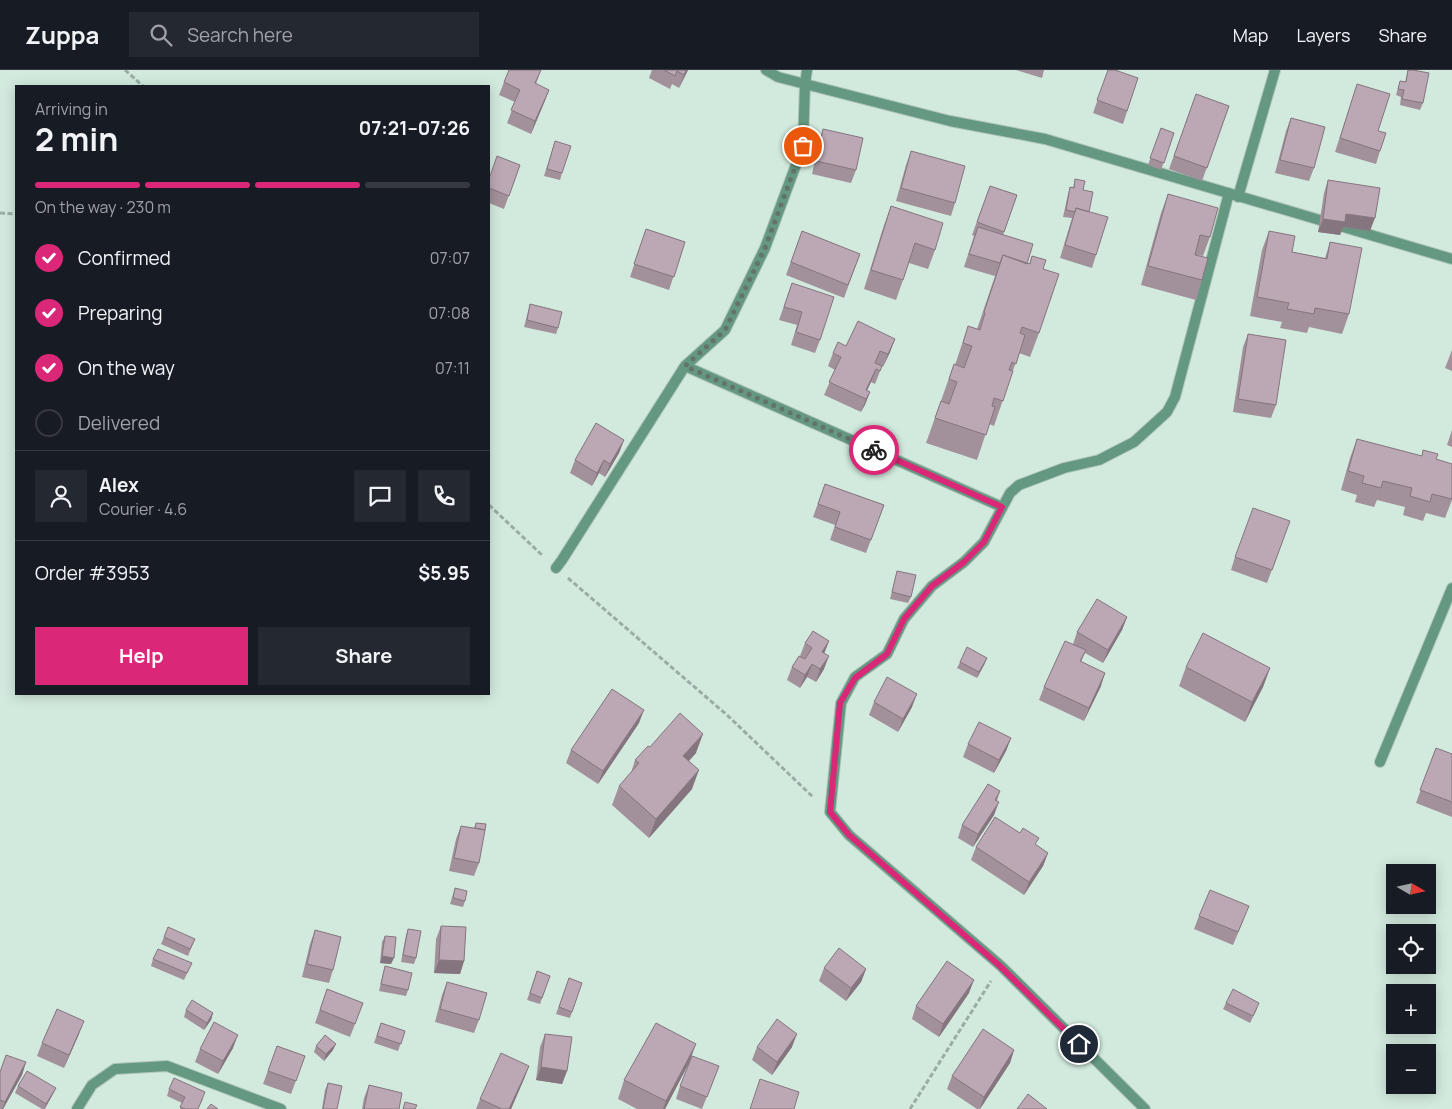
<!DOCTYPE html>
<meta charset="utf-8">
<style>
body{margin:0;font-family:Manrope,sans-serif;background:#242831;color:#f1f3f6;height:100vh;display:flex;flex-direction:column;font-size:19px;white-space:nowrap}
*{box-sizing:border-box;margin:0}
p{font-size:16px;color:#9ea1a6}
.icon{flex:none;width:28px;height:28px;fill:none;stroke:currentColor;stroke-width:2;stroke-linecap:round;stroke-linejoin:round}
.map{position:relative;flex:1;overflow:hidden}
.panel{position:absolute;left:15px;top:15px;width:475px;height:610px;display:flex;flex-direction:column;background:#171b24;border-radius:0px;box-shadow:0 2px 12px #0003}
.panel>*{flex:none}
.needle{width:32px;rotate:99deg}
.tools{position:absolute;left:1386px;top:794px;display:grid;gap:10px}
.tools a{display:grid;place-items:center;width:50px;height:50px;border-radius:0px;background:#171b24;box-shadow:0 2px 12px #0003;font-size:25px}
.pin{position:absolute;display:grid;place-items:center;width:42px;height:42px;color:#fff;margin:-21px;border:2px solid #fff;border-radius:50%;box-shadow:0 1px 5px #0007}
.courier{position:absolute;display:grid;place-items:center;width:50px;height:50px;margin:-25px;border:4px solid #db2777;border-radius:50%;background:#fff;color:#222;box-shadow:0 1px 6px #0007}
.summary em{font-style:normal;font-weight:700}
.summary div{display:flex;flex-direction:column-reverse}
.summary{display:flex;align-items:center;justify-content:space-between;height:85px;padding:0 20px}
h1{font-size:32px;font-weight:700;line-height:38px}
.bar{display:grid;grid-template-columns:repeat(4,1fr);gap:8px 5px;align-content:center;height:60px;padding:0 20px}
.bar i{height:6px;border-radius:4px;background:#363941}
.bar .selected{background:#db2777}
.bar p{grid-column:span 4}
.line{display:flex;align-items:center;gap:12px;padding:0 20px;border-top:1px solid #363941}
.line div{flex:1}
.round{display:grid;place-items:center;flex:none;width:52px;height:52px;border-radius:0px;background:#242831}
ol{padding:0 20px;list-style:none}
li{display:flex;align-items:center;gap:15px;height:55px}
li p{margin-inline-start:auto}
li .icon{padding:5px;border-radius:50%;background:#db2777;color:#fff;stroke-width:4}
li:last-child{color:#9ea1a6}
li i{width:28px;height:28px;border:2px solid #363941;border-radius:50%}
.cta{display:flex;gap:10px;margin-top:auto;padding:10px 20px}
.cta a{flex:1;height:58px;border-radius:0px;background:#db2777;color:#fff;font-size:20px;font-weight:700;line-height:58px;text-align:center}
.cta a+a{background:#242831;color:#f1f3f6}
header{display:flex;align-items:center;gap:30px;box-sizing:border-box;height:70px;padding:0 25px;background:#171b24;border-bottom:1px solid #363941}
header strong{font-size:24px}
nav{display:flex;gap:28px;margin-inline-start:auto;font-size:18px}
.search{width:350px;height:45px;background:#242831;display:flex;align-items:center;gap:12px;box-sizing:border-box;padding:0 18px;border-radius:0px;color:#9ea1a6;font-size:19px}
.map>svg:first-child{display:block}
</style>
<header>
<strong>Zuppa</strong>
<div class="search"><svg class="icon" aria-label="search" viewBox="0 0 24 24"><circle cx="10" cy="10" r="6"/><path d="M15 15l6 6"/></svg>Search here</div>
<nav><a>Map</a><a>Layers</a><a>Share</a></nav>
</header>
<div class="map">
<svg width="1452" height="1039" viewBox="0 0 1452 1039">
<rect width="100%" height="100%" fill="#d2eade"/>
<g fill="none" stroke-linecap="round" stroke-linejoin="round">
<defs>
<path id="street" d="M807,0L805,14L950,51L1045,69L1452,189
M1238,127L1275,0
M685,296L1002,437
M556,498L562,490L685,296L725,260L765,178L803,76L805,14L778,7L766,0
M1380,692L1452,518
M77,1039L92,1015L115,999L167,996L281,1039
M1145,1039L1001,896L849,765L830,742L841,633L855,607L887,584L904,549L932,516L964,492L984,472L1010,423L1019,415L1064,398L1099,390L1134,372L1167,342L1175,327L1229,123"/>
</defs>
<use href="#street" stroke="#b0c5bb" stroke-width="12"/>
<path stroke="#9aada4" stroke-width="3" stroke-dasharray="5 2.5" stroke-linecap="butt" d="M125,0L143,16
M0,143L16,144
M489,435L543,486
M568,508L727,645L813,727
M910,1039L991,911"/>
<use href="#street" stroke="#649880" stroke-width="10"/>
</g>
<path fill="#a2909b" d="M541,0L536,14L549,20L544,33L531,64L507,53L515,32L499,25L504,12Z
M652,0H688L679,18L672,14L670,19L649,8Z
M1016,0H1044L1042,8Z
M1108,0L1138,8L1123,54L1093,43Z
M1408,0L1423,33L1420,40L1400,35L1401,27L1396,25L1400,11L1405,12Z
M1357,14L1378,61L1380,81L1376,94L1335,82Z
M1196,24L1229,36L1202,111L1169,99Z
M1291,48L1314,98L1309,111L1275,103L1286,61Z
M1161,58L1174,63L1161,100L1148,95Z
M823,59L856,100L851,113L812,104L819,72Z
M555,71L562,103L560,110L544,106Z
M911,81L955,133L951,146L896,131L906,95Z
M520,95L504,139L489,133V109Z
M1075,109L1083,120L1089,142L1096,185L1092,198L1060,188L1072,148L1063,147L1068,124L1070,117L1073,118Z
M1328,110L1370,161L1343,157L1340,165L1318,162L1324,123Z
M990,116L1017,125L1003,165L1027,194H1029L1032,186L1043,199L1039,263L1030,287L1019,283L994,356L989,354L977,390L926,373L954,294L955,295L968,256L977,259L995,206L964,197L974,166L972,165Z
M1168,124L1210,167L1203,186L1195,185L1202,210L1196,230L1141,215L1161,143Z
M891,136L935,180L928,199L909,193L896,230L864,219L884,155Z
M646,159L685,172L669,220L630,207Z
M802,161L860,184L844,228L786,205Z
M1269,161L1292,182L1325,188L1330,172L1349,244L1342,264L1309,257L1307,263L1280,258L1282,252L1250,246L1262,180Z
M792,213L820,270L815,283L791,275L797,255L779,250Z
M530,234L558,258L556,264L524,257Z
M1248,264L1276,335L1271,348L1233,342L1243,277Z
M895,269L890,282L883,297L882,296L875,314L871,312L867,321L870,322L861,342L824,325L835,300L828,296L833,283L846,276Z
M1452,280V301L1445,298Z
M1452,360V377L1447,375Z
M1357,369L1452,394V430L1445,448L1426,443L1423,451L1403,445L1405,437L1377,430L1374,437L1355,432L1357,425L1341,420L1350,388Z
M624,370L619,383L605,407L599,403L592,416L570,403L575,390Z
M825,414L884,435L866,483L830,470L835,455L813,447Z
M1290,451L1267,513L1231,500L1235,487Z
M897,501L911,527L908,533L890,529Z
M1127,547L1122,560L1103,593L1085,583L1081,592L1101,616L1084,651L1039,630L1044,617L1073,574L1077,562Z
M829,571L824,583V599L816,612L807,607L800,618L787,610L792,597L800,586L805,573Z
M987,588L984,595L977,608L957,598L960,592Z
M1186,597L1270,598L1263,617L1245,652L1179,616Z
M874,632L912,637L898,662L869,645Z
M639,653L598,714L566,693L571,680Z
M1011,668L1006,681L994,703L963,687L968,674Z
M650,677L696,683L689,691L692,719L649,768L612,735L619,716L631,703L635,690Z
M1436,678L1452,684V747L1416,733Z
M1000,721L997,731L994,745L973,777L958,768L962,755Z
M476,753L479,793L474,806L449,801L456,769L461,756L474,758Z
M1036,775L1048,783L1043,796L1024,825L971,790L976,777Z
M455,818L465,831L463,837L450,834Z
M1199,846L1244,849L1233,875L1194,859Z
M441,856L464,891L460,904L434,903L436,869Z
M408,859L416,888L414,894L401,892L406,865Z
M315,860L333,900L329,913L302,907L310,874Z
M385,866L391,894L380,893L382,872Z
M164,867L195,869L188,886L161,874Z
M153,889L192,893L184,910L151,896Z
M385,896L408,920L406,926L379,921L383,903Z
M824,898L866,899L861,912L846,931L819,911Z
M537,901L550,906L540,934L527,930Z
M569,908L582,913L570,948L556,944Z
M447,912L479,950L474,963L435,952L442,925Z
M327,919L363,933L350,967L315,953Z
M969,923L939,967L912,949L916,936Z
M1226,933L1257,939L1250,953L1223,939Z
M186,940L213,943L211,950L204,960L184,947Z
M381,953L405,961L398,981L374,973Z
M79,964L64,998L37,986L42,973Z
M545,964L567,1001L562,1014L536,1010L540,977Z
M277,976L305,986L291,1024L263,1014Z
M316,976L333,980L324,991L314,982Z
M757,977H792L772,1005L752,990Z
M233,978L218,1004L195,992L200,979Z
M1014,980L1010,993L980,1039H977L947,1019L952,1006Z
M26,992L22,1005L3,1039H0V1002Z
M689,993L665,1039H637L618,1029L624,1010Z
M529,996L524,1009L511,1039H476L480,1029Z
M719,996L702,1039L676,1029L680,1016Z
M328,1013L337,1039H322L325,1020Z
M369,1015L399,1039H362L364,1028Z
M18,1016L56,1018L53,1024L45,1039H42L15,1023Z
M169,1019L203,1029L198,1039H180L182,1033L167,1026Z"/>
<path fill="#84757e" d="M686,0H688L679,18L684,5Z
M549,20L544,33L531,64L535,51Z
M1346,144L1375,148L1370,161L1343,157L1340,165L1318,162L1323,149Z
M895,269L890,282L883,297L888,284Z
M876,299L871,312L863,328L866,320Z
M870,322L865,335L861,342L866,329Z
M624,370L619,383L605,407L610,394Z
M604,390L599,403L592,416L597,403Z
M1127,547L1122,560L1103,593L1108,580Z
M829,571L824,584L822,582Z
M829,586L824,599L816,612L820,599Z
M987,588L984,595L977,608L979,602Z
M812,594L807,607L800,618L805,605Z
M1270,598L1263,617L1245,652L1252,632Z
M1105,603L1101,616L1084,651L1089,638Z
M917,624L912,637L898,662L903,649Z
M644,640L639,653L598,714L603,701Z
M703,664L696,683L676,705L683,686Z
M1011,668L1006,681L994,703L999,690Z
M699,700L692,719L649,768L656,749Z
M999,732L994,745L973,777L978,764Z
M1048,783L1043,796L1024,825L1029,812Z
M382,886L394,888L391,894L380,893Z
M439,890L464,891L460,904L434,903Z
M866,899L861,912L846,931L851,918Z
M974,910L969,923L939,967L943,954Z
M213,943L211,950L204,960L207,953Z
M84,951L79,964L64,998L69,985Z
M797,964L792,977L772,1005L777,992Z
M238,965L233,978L218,1004L223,991Z
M336,974L333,980L324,991L326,984Z
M696,974L689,993L665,1039H663L666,1031Z
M1014,980L1010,993L980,1039L984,1027Z
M26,992L22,1005L3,1039H2L5,1032Z
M529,996L524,1009L511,1039H509Z
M541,997L567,1001L562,1014L536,1010Z
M56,1018L53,1024L44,1039L46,1034Z"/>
<path fill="#bca7b4" stroke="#84757e" d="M509,0H541L535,13L549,20L535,51L511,40L520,20L504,12Z
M664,0H686L684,5L677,1L675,6Z
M1108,0H1115L1138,8L1127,41L1097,30Z
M1408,0H1413L1429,3L1423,33L1402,29L1404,20L1398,19L1400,11L1406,12Z
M1357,14L1390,24L1378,61L1386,63L1380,81L1340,68Z
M1196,24L1229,36L1207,98L1174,86Z
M1291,48L1325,57L1314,98L1280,90Z
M1161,58L1174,63L1164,93L1150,88Z
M823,59L863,68L856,100L816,91Z
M555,71L571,76L562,103L547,99Z
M911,81L965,96L955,133L901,118Z
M497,86L520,95L509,126L489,118V109Z
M1075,109L1085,111L1083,120L1093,122L1089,142L1076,138L1075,142L1066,140L1070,117L1074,118Z
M1328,110L1380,118L1375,148L1346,144L1345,152L1323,149Z
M990,116L1017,125L1004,162L977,152Z
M1168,124L1218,138L1210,167L1200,165L1195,185L1208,188L1202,210L1148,196Z
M891,136L943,153L935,180L915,173L903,210L871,200Z
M1076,138L1108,147L1096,185L1065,175Z
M978,157L1033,174L1027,194L1003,185L1000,193L969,184Z
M646,159L685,172L674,207L634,194Z
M802,161L860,184L848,215L791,192Z
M1269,161L1295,166L1292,182L1327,189L1330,172L1362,178L1349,244L1315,238L1314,244L1287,239L1289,233L1257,227Z
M1003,185L1030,194L1032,186L1046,190L1043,199L1059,204L1039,263L1022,257L1020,263L1025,265L1016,294L1012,292L1009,300L1013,301L1003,331L994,328L992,336L995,337L986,365L935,348L941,331L949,334L957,312L949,309L954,294L964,298L972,276L963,273L968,256L980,260L985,243L984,242Z
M792,213L834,227L820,270L796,262L802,242L784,237Z
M530,234L562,242L558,258L527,250Z
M858,251L895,269L888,284L880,281L875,293L882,296L880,301L876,299L866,320L870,322L866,329L829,312L841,287L833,283L838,272L846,276Z
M1248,264L1286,270L1276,335L1238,329Z
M596,353L624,370L610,394L604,390L597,403L575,390Z
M1357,369L1422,386L1423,380L1438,384L1436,389L1452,394V429L1432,424L1430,432L1410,426L1412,418L1383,411L1381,418L1362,413L1364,406L1348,401Z
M825,414L884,435L871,470L835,457L840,442L818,434Z
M1253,438L1290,451L1272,500L1235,487Z
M897,501L916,505L911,527L892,522Z
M1097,529L1127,547L1108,580L1077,562Z
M813,561L829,571L822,582L829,586L820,599L812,594L805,605L792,597L799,586L805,589L812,578L805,573Z
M1203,563L1270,598L1252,632L1186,597Z
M1065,571L1086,580L1080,591L1105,603L1089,638L1044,617Z
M967,577L987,588L979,602L960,592Z
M887,607L917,624L903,649L874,632Z
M612,619L644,640L603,701L571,680Z
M680,643L703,664L683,686L699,700L656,749L619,716L639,693L635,690L648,676L650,677Z
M979,652L1011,668L999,690L968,674Z
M1436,678L1452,684V732L1420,720Z
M988,714L1000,721L995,730L999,732L978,764L962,755Z
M995,747L1020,763L1023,758L1039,768L1035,774L1048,783L1029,812L976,777Z
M476,753L486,754L485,760L475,758Z
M461,756L485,760L479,793L454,788Z
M455,818L467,821L465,831L453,828Z
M1210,820L1249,836L1238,862L1199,846Z
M441,856L466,857L464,891L439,890Z
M168,857L195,869L190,879L164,867Z
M408,859L421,861L416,888L403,885Z
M315,860L341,867L333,900L307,894Z
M385,866L396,867L394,888L382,886Z
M839,878L866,899L851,918L824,898Z
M158,879L192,893L187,903L153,889Z
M947,891L974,910L943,954L916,936Z
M385,896L412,903L408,920L381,914Z
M537,901L550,906L542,928L530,923Z
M569,908L582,913L572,942L559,937Z
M447,912L487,923L479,950L440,939Z
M327,919L363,933L355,954L320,940Z
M1233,919L1259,933L1253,946L1226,933Z
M192,930L213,943L207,953L186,940Z
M57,939L84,951L69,985L42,973Z
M777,949L797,964L777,992L757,977Z
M214,952L238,965L223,991L200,979Z
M381,953L405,961L401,974L377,966Z
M656,953L696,974L666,1031L624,1010Z
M983,959L1014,980L984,1027L952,1006Z
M545,964L572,967L567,1001L541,997Z
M325,965L336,974L326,984L316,976Z
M277,976L305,986L296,1011L268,1001Z
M501,983L529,996L509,1039H502L480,1029Z
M6,985L26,992L5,1032L0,1030V1002Z
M692,986L719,996L707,1027L680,1016Z
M27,1001L56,1018L46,1034L18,1016Z
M174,1008L205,1022L198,1039H185L180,1037L185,1027L169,1019Z
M760,1009L799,1022L794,1039H750Z
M328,1013L342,1016L337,1039H323Z
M369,1015L402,1023L399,1039H364Z
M1028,1024L1047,1039H1017Z
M405,1032L417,1035L415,1039H403Z
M211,1034L218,1039H207Z"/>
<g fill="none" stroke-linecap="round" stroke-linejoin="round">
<path stroke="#64726b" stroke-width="5" stroke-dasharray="0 9" d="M803,76L765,178L725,260L685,296L874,380"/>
<path stroke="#db2777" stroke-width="6" d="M874,380L1002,437L984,472L964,492L932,516L904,549L887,584L855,608L840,633L830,742L849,765L1000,896L1079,974"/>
</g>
</svg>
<div class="tools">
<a><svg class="needle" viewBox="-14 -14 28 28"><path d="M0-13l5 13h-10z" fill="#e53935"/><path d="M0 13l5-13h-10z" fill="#9ea1a6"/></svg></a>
<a><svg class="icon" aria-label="locate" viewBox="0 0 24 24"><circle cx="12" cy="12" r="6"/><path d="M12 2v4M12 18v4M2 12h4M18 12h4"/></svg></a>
<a>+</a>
<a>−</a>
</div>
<div class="pin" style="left:803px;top:76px;background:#ea580c"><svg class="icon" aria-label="bag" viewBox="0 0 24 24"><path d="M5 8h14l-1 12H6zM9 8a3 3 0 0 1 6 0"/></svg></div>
<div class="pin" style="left:1079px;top:974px;background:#1f2937"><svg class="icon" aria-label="home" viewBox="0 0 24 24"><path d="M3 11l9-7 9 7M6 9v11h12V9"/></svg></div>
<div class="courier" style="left:874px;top:380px"><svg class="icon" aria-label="bike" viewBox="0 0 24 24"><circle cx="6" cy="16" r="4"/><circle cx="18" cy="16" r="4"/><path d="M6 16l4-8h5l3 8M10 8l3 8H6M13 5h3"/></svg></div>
<section class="panel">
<div class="summary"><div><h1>2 min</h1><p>Arriving in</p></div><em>07:21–07:26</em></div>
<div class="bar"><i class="selected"></i><i class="selected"></i><i class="selected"></i><i></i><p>On the way · 230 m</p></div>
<ol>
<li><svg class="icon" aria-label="check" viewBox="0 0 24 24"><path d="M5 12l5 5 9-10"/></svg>Confirmed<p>07:07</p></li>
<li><svg class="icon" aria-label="check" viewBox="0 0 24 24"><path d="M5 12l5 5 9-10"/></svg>Preparing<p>07:08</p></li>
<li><svg class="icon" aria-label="check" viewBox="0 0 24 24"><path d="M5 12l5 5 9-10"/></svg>On the way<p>07:11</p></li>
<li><i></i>Delivered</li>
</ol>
<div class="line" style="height:90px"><a class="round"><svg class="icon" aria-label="person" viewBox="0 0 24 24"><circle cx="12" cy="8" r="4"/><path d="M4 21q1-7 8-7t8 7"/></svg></a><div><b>Alex</b><p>Courier · 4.6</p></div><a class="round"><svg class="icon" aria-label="chat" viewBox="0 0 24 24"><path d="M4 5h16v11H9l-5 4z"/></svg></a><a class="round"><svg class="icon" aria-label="phone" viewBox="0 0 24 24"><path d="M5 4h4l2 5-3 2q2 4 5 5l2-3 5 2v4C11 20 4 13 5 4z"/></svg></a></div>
<div class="line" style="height:65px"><div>Order #3953</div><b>$5.95</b></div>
<div class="cta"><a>Help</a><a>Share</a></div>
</section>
</div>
